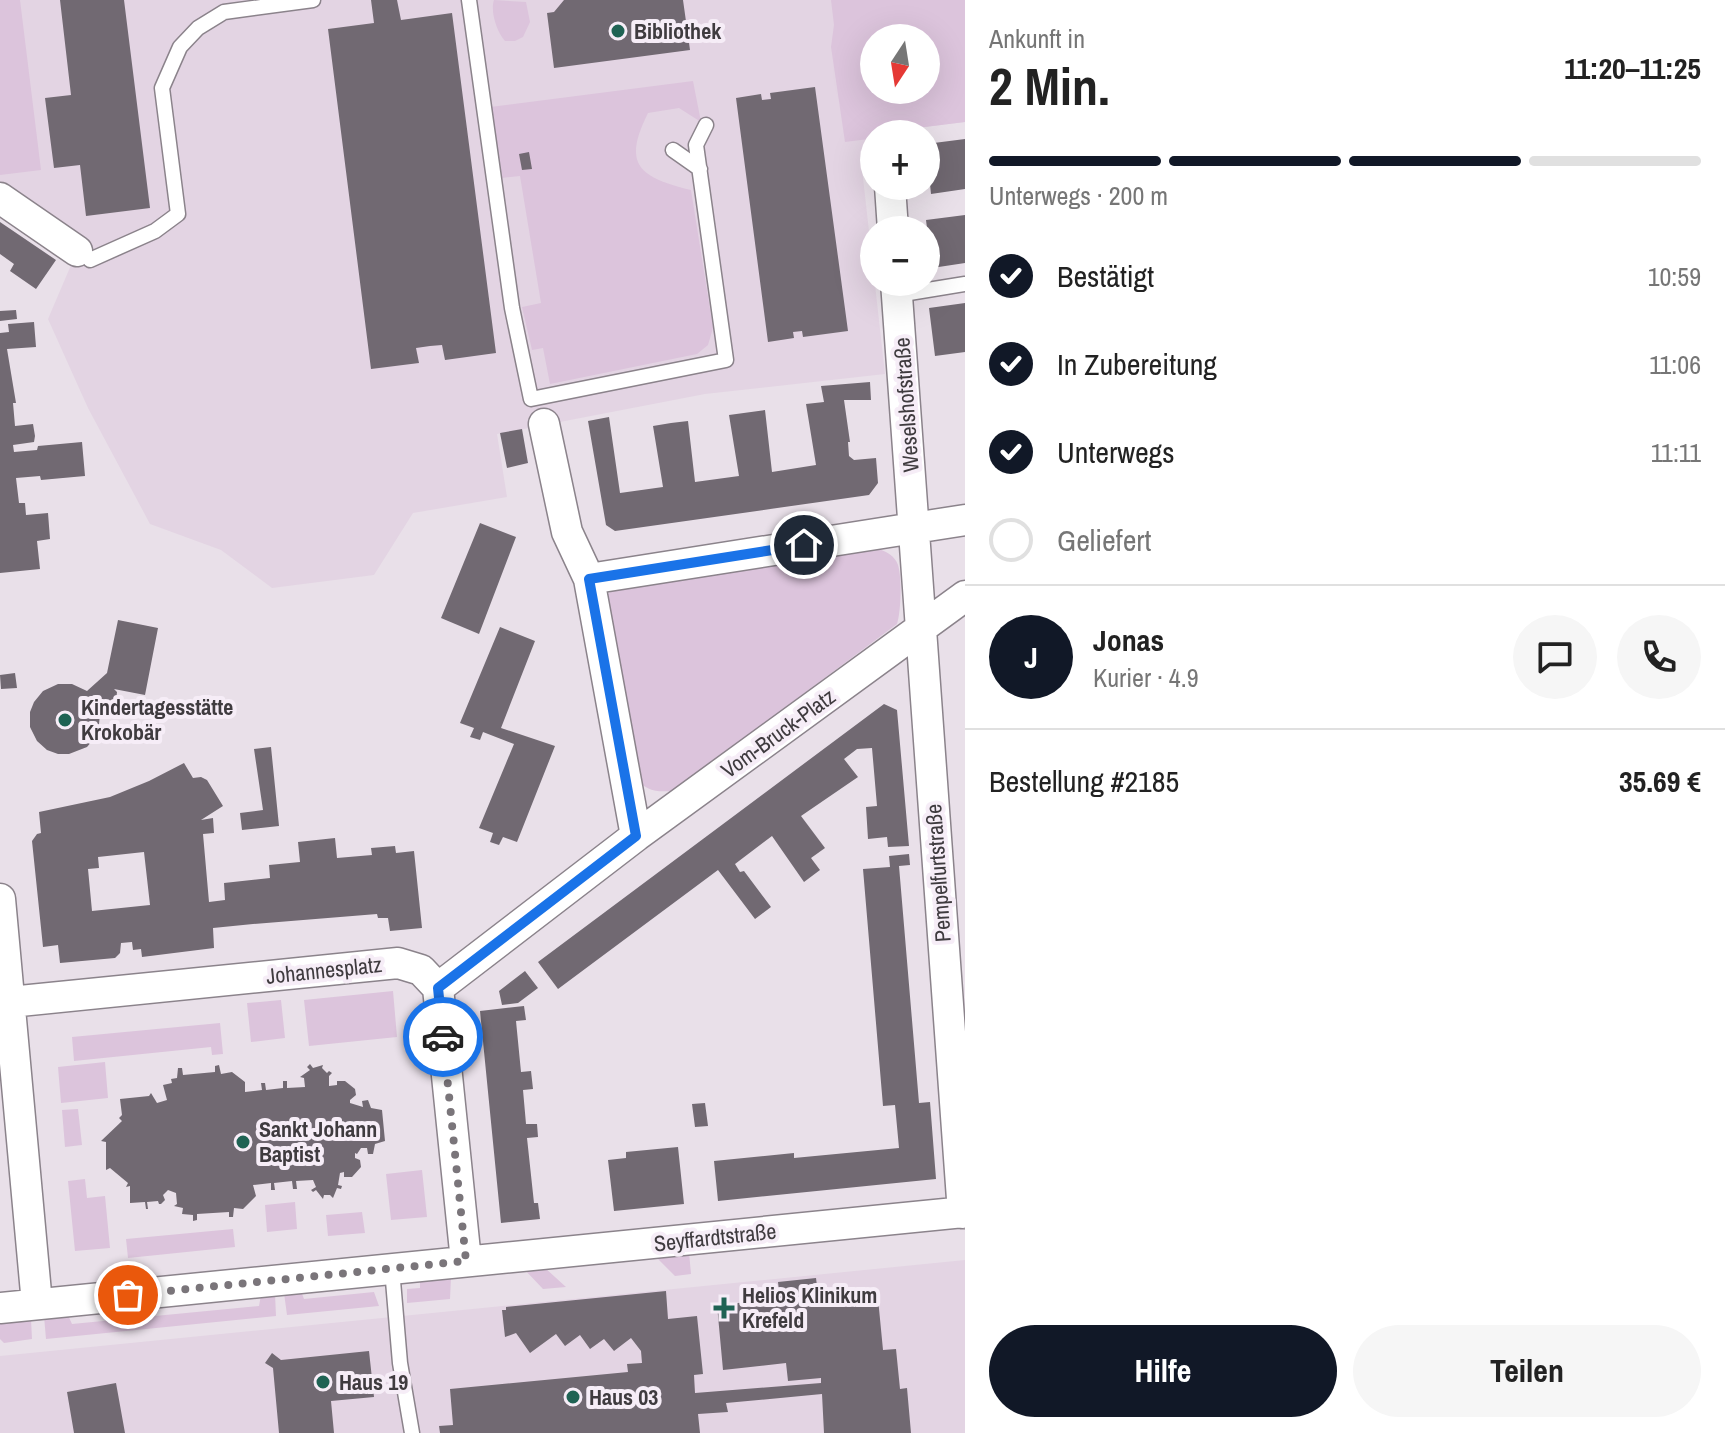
<!DOCTYPE html>
<html lang="de">
<meta charset="utf-8">
<style>
body{margin:0;font-family:"Archivo Narrow",sans-serif;background:#f6f6f6;color:#222;height:100vh;display:flex;flex-direction:column;font-size:30px;white-space:nowrap}
*{box-sizing:border-box;margin:0}
p{font-size:26px;color:#767676}
.icon{flex:none;width:44px;height:44px;fill:none;stroke:currentColor;stroke-width:2;stroke-linecap:round;stroke-linejoin:round}
.map{position:relative;flex:1;overflow:hidden}
.drawer{display:flex;flex-direction:column;background:#fff;width:760px}
.drawer>*{flex:none}
.needle{width:52px;rotate:192deg}
.controls{position:absolute;left:860px;top:24px;display:grid;gap:16px}
.controls a{display:grid;place-items:center;width:80px;height:80px;border-radius:50%;background:#fff;box-shadow:0 8px 32px #0002;font-size:40px}
.pin{position:absolute;display:grid;place-items:center;width:68px;height:68px;color:#fff;margin:-34px;border:4px solid #fff;border-radius:50%;box-shadow:0 2px 8px #0007}
.courier{position:absolute;display:grid;place-items:center;width:80px;height:80px;margin:-40px;border:6px solid #1a73e8;border-radius:50%;background:#fff;color:#222;box-shadow:0 2px 10px #0007}
.summary em{font-style:normal;font-weight:700}
.summary div{display:flex;flex-direction:column-reverse}
.summary{display:flex;align-items:center;justify-content:space-between;height:136px;padding:0 24px}
h1{font-size:52px;font-weight:700;line-height:60px}
.bar{display:grid;grid-template-columns:repeat(4,1fr);gap:12px 8px;align-content:center;height:96px;padding:0 24px}
.bar i{height:10px;border-radius:6px;background:#e0e0e0}
.bar .selected{background:#111827}
.bar p{grid-column:span 4}
.line{display:flex;align-items:center;gap:20px;padding:0 24px;border-top:2px solid #e0e0e0}
.line div{flex:1}
.round{display:grid;place-items:center;flex:none;width:84px;height:84px;border-radius:42px;background:#f6f6f6}
ol{padding:0 24px;list-style:none}
li{display:flex;align-items:center;gap:24px;height:88px}
li p{margin-inline-start:auto}
li .icon{padding:8px;border-radius:50%;background:#111827;color:#fff;stroke-width:4}
li:last-child{color:#767676}
li i{width:44px;height:44px;border:4px solid #e0e0e0;border-radius:50%}
.cta{display:flex;gap:16px;margin-top:auto;padding:16px 24px}
.cta a{flex:1;height:92px;border-radius:48px;background:#111827;color:#fff;font-size:32px;font-weight:700;line-height:92px;text-align:center}
.cta a+a{background:#f6f6f6;color:#222}
main{display:flex;flex:1;min-height:0}
.map>svg:first-child{display:block}
</style>
<main>
<div class="map">
<svg width="965" height="1433" viewBox="0 0 965 1433">
<rect width="100%" height="100%" fill="#e9e0e9"/>
<path fill="#e3d4e3" fill-rule="evenodd" d="M0,0H965V122L909,129V134H874V149L860,151L885,374L705,394L497,434L507,497L413,513L374,575L272,588L221,550L150,524L88,408L48,319L77,251L0,184ZM874,38H926V90H874Z
M965,1260V1433H0V1356Z"/>
<path fill="#dcc4dc" fill-rule="evenodd" d="M0,0H20L41,170L0,175Z
M494,0L526,2L530,22L523,37L515,41H505C497,32 490,12 494,0Z
M831,0H965V122L909,129V134H874V149H871L869,139L845,142L831,47L834,25ZM874,38H926V90H874Z
M693,81L701,122L679,108L648,113C622,165 639,177 691,190L713,328L708,345L697,354L550,384L543,348L532,350L522,307L541,303L520,176L501,178L490,107Z
M879,549C887,552 895,556 898,565C902,578 901,612 897,624L673,791C654,792 646,791 634,776L604,609L608,594L616,588Z
M393,991L397,1037L309,1046L304,1000Z
M281,1000L285,1038L251,1042L247,1003Z
M220,1023L223,1054L212,1055L211,1047L74,1061L72,1037Z
M105,1062L108,1098L61,1103L58,1067Z
M78,1109L82,1145L65,1147L62,1110Z
M422,1170L427,1217L391,1220L386,1174Z
M85,1179L87,1198L105,1196L110,1248L75,1251L68,1181Z
M295,1202L297,1229L267,1232L265,1205Z
M362,1212L365,1233L328,1236L326,1215Z
M233,1229L235,1247L128,1258L126,1239Z
M689,1252L691,1274L675,1276L658,1259L657,1255Z
M544,1267L566,1287L543,1289L524,1269Z
M451,1277L450,1299L407,1303V1289L420,1288V1280Z
M301,1291L304,1299L374,1292L379,1306L287,1315L284,1293Z
M275,1294L276,1316L46,1339L44,1316L67,1313L72,1324L259,1306L261,1295Z
M31,1319L32,1339L4,1343L0,1339V1323Z"/>
<path fill="#716972" fill-rule="evenodd" d="M60,0H124L150,208L86,216L80,165L54,168L45,98L71,95Z
M371,0H397L401,20L452,13L496,353L445,360L442,345L430,346L416,348L419,363L371,369L328,29L374,23Z
M564,0H683L690,50L554,68L547,13L554,12Z
M815,87L848,331L803,337L802,331L793,332L794,338L768,342L736,98L761,94L762,100L771,99L770,93Z
M965,139V189L931,194L926,144Z
M529,152L532,169L522,170L519,154Z
M965,215V263L932,268L926,220Z
M0,222L56,260L36,289L10,271L14,264L0,254Z
M965,303V352L935,356L929,308Z
M16,310L17,319L0,321V311Z
M34,322L36,347L7,349L16,403H13L15,426L33,424L35,436L34,442L13,445L14,452L37,450L38,446L82,442L85,476L41,480L40,476L16,478L19,503H25L26,515L48,513L50,539L37,541L40,569L0,573V333L9,332L8,324Z
M870,382L871,400H844L850,442H848L849,456L854,460L876,458L878,483L869,495L615,531L606,525L588,421L609,417L620,493L663,487L653,426L671,423L688,421L695,482L739,476L729,415L765,410L772,472L816,465L806,404L824,402L821,386Z
M522,429L528,463L507,468L500,433Z
M480,523L516,537L479,634L441,618Z
M118,620L158,628L145,695L114,689L117,692L116,701L112,700L110,712L100,714L98,734L87,747L69,754H58L47,750L37,741L30,727V712L34,702L43,691L58,684H72L87,691L107,673Z
M500,627L535,641L501,728L555,746L517,842L503,837L499,845L490,842L493,833L479,828L514,744L483,732L480,740L470,737L474,728L460,723Z
M15,673L17,688L1,689L0,675Z
M884,704L897,710L909,846L888,847L887,837L868,839L866,807L877,806L872,748L857,749L844,759L858,777L801,816L825,848L811,858L820,870L804,882L772,836L735,864L740,872L744,871L771,907L755,919L718,870L558,989L538,962Z
M271,747L279,826L242,830L240,813L263,810L254,749Z
M184,763L193,778L201,777L207,780L223,806L201,820L213,818L214,833L203,834L209,902L225,900L224,883L270,878L269,865L300,862L298,842L335,838L337,858L372,855L371,848L395,846L396,853L414,851L422,928L390,931L388,918H378L377,914L253,924L213,928L214,948L142,957L141,949L133,950L132,942L121,943L120,953L115,958L60,963L58,945L43,947L32,841L37,834L41,833L39,812L110,797L149,781ZM144,852L150,905L92,911L88,869L99,868L98,857Z
M909,854L910,865L899,866L919,1103L930,1102L936,1179L718,1201L714,1161L794,1153V1158L899,1148L895,1105L883,1106L863,869L890,867L889,856Z
M525,971L538,988L518,1003L502,1005L499,991Z
M524,1006L526,1020L516,1021L521,1072L531,1071L533,1089L523,1090L526,1124H537L538,1137L527,1138L534,1203H538L540,1219L501,1223L480,1011Z
M310,1064L313,1068L323,1065L322,1068L327,1073L329,1071L332,1073L329,1076V1086L337,1085V1081H345L355,1089L356,1095L350,1100V1103L363,1107L362,1101L368,1100L371,1108L382,1110L385,1141L375,1144L373,1154H368L367,1148H361L357,1154L355,1153V1158L360,1160L361,1167L352,1177H344V1172L340,1173L338,1185L342,1186L341,1189L337,1188L333,1198L330,1195H324L323,1199L316,1190L313,1192L311,1190L316,1187L313,1180L296,1181L297,1189H293L292,1181L274,1183L275,1190H271V1183L253,1185L256,1196L243,1209L234,1208L233,1217H229V1212L197,1214V1220L193,1221V1215L182,1214L183,1208L174,1206L177,1204L176,1193L168,1190L163,1195L165,1200L161,1204H159L158,1201L147,1202L148,1209H146L145,1202L130,1203V1186L126,1187L128,1183L110,1168L106,1170V1142L101,1141L122,1121L119,1118L122,1115L120,1099L149,1096L151,1093L157,1103L167,1100L163,1085L172,1083L171,1079L177,1078L178,1068H182L183,1075L215,1072V1066L219,1065L221,1074L232,1072L245,1082V1092L262,1090L261,1083H265L266,1090L283,1088V1081H287V1088L305,1087L304,1078L300,1077L310,1070L307,1067Z
M705,1103L708,1126L695,1127L692,1104Z
M678,1147L684,1204L614,1211L608,1160L626,1158V1152Z
M816,1278L818,1294L877,1288L883,1350L896,1349L900,1389L907,1388L911,1433H824L822,1394L726,1403L728,1412L698,1414L700,1433H440L439,1426L453,1425L450,1389L628,1372L627,1364L642,1363L641,1351L631,1338L614,1351L604,1339L590,1349L580,1335L565,1346L556,1334L530,1353L516,1333L505,1337L502,1310H506V1307L666,1291L668,1319L697,1316L703,1374L694,1375L695,1393L821,1383V1378L788,1381L786,1363L723,1370L717,1305L780,1299L778,1282Z
M369,1351L374,1397L331,1401L334,1433H279L273,1368L265,1363L272,1353L281,1360Z
M116,1383L125,1433H74L67,1392Z"/>
<g fill="none" stroke-linecap="round" stroke-linejoin="round">
<defs>
<path id="lane" d="M469,0L512,308L531,399L726,360L696,145L706,125
M673,150L700,169
M90,260L155,231L178,214L162,88L180,47L198,28L224,12L313,0
M897,295L965,284
M392,1269L400,1363L412,1433"/>
<path id="street" d="M890,186L893,230
M0,198L77,251
M896,282L963,1213
M544,424L567,532L589,579L636,836L965,596
M589,579L965,520
M0,899L37,1304
M438,988L636,836
M10,1002L398,963L421,970L438,988L466,1261
M0,1308L965,1212"/>
</defs>
<use href="#lane" stroke="#8b838b" stroke-width="17"/>
<use href="#street" stroke="#8b838b" stroke-width="33"/>
<use href="#lane" stroke="#fff" stroke-width="14"/>
<use href="#street" stroke="#fff" stroke-width="30"/>
</g>
<g fill="none" stroke-linecap="round" stroke-linejoin="round">
<path stroke="#7a757a" stroke-width="8" stroke-dasharray="0 14.4" d="M128,1295L466,1261L443,1037"/>
<path stroke="#1a73e8" stroke-width="10" d="M443,1037L438,988L636,836L589,579L804,545"/>
</g>
<g fill="#1f6354" stroke="#f6edf7" stroke-width="3">
<circle cx="618" cy="31" r="8"/>
<circle cx="65" cy="720" r="8"/>
<circle cx="243" cy="1142" r="8"/>
<path d="M720 1296h8v8h8v8h-8v8h-8v-8h-8v-8h8z"/>
<circle cx="323" cy="1382" r="8"/>
<circle cx="573" cy="1397" r="8"/>
</g>
<g text-anchor="middle" stroke-width="8" stroke-linejoin="round" paint-order="stroke">
<g font-size="22" font-weight="bold" fill="#3f3b3f" stroke="#f6edf7" text-anchor="start">
<text x="634" y="39">Bibliothek</text>
<text x="81" y="715">Kindertagesstätte<tspan x="81" dy="25">Krokobär</tspan></text>
<text x="259" y="1137">Sankt Johann<tspan x="259" dy="25">Baptist</tspan></text>
<text x="742" y="1303">Helios Klinikum<tspan x="742" dy="25">Krefeld</tspan></text>
<text x="339" y="1390">Haus 19</text>
<text x="589" y="1405">Haus 03</text>
</g>
<g font-size="22" fill="#3f3b3f" stroke="#f6edf7">
<text transform="translate(906 405) rotate(-94)" y="8">Weselshofstraße</text>
<text transform="translate(778 733) rotate(-36)" y="8">Vom-Bruck-Platz</text>
<text transform="translate(938 873) rotate(-94)" y="8">Pempelfurtstraße</text>
<text transform="translate(324 970) rotate(-6)" y="8">Johannesplatz</text>
<text transform="translate(715 1237) rotate(-6)" y="8">Seyffardtstraße</text>
</g>
</g>
</svg>
<div class="controls">
<a><svg class="needle" viewBox="-14 -14 28 28"><path d="M0-13l5 13h-10z" fill="#e53935"/><path d="M0 13l5-13h-10z" fill="#767676"/></svg></a>
<a>+</a>
<a>−</a>
</div>
<div class="pin" style="left:128px;top:1295px;background:#ea580c"><svg class="icon" aria-label="bag" viewBox="0 0 24 24"><path d="M5 8h14l-1 12H6zM9 8a3 3 0 0 1 6 0"/></svg></div>
<div class="pin" style="left:804px;top:545px;background:#1f2937"><svg class="icon" aria-label="home" viewBox="0 0 24 24"><path d="M3 11l9-7 9 7M6 9v11h12V9"/></svg></div>
<div class="courier" style="left:443px;top:1037px"><svg class="icon" aria-label="car" viewBox="0 0 24 24"><path d="M5 17H2v-5l4-1 3-4h7l3 4 3 1v5h-3M9 17h6M6 11h13"/><circle cx="7" cy="17" r="2"/><circle cx="17" cy="17" r="2"/></svg></div>
</div>
<section class="drawer">
<div class="summary"><div><h1>2 Min.</h1><p>Ankunft in</p></div><em>11:20–11:25</em></div>
<div class="bar"><i class="selected"></i><i class="selected"></i><i class="selected"></i><i></i><p>Unterwegs · 200 m</p></div>
<ol>
<li><svg class="icon" aria-label="check" viewBox="0 0 24 24"><path d="M5 12l5 5 9-10"/></svg>Bestätigt<p>10:59</p></li>
<li><svg class="icon" aria-label="check" viewBox="0 0 24 24"><path d="M5 12l5 5 9-10"/></svg>In Zubereitung<p>11:06</p></li>
<li><svg class="icon" aria-label="check" viewBox="0 0 24 24"><path d="M5 12l5 5 9-10"/></svg>Unterwegs<p>11:11</p></li>
<li><i></i>Geliefert</li>
</ol>
<div class="line" style="height:144px"><b class="round" style="background:#111827;color:#fff">J</b><div><b>Jonas</b><p>Kurier · 4.9</p></div><a class="round"><svg class="icon" aria-label="chat" viewBox="0 0 24 24"><path d="M4 5h16v11H9l-5 4z"/></svg></a><a class="round"><svg class="icon" aria-label="phone" viewBox="0 0 24 24"><path d="M5 4h4l2 5-3 2q2 4 5 5l2-3 5 2v4C11 20 4 13 5 4z"/></svg></a></div>
<div class="line" style="height:104px"><div>Bestellung #2185</div><b>35.69 €</b></div>
<div class="cta"><a>Hilfe</a><a>Teilen</a></div>
</section>
</main>
